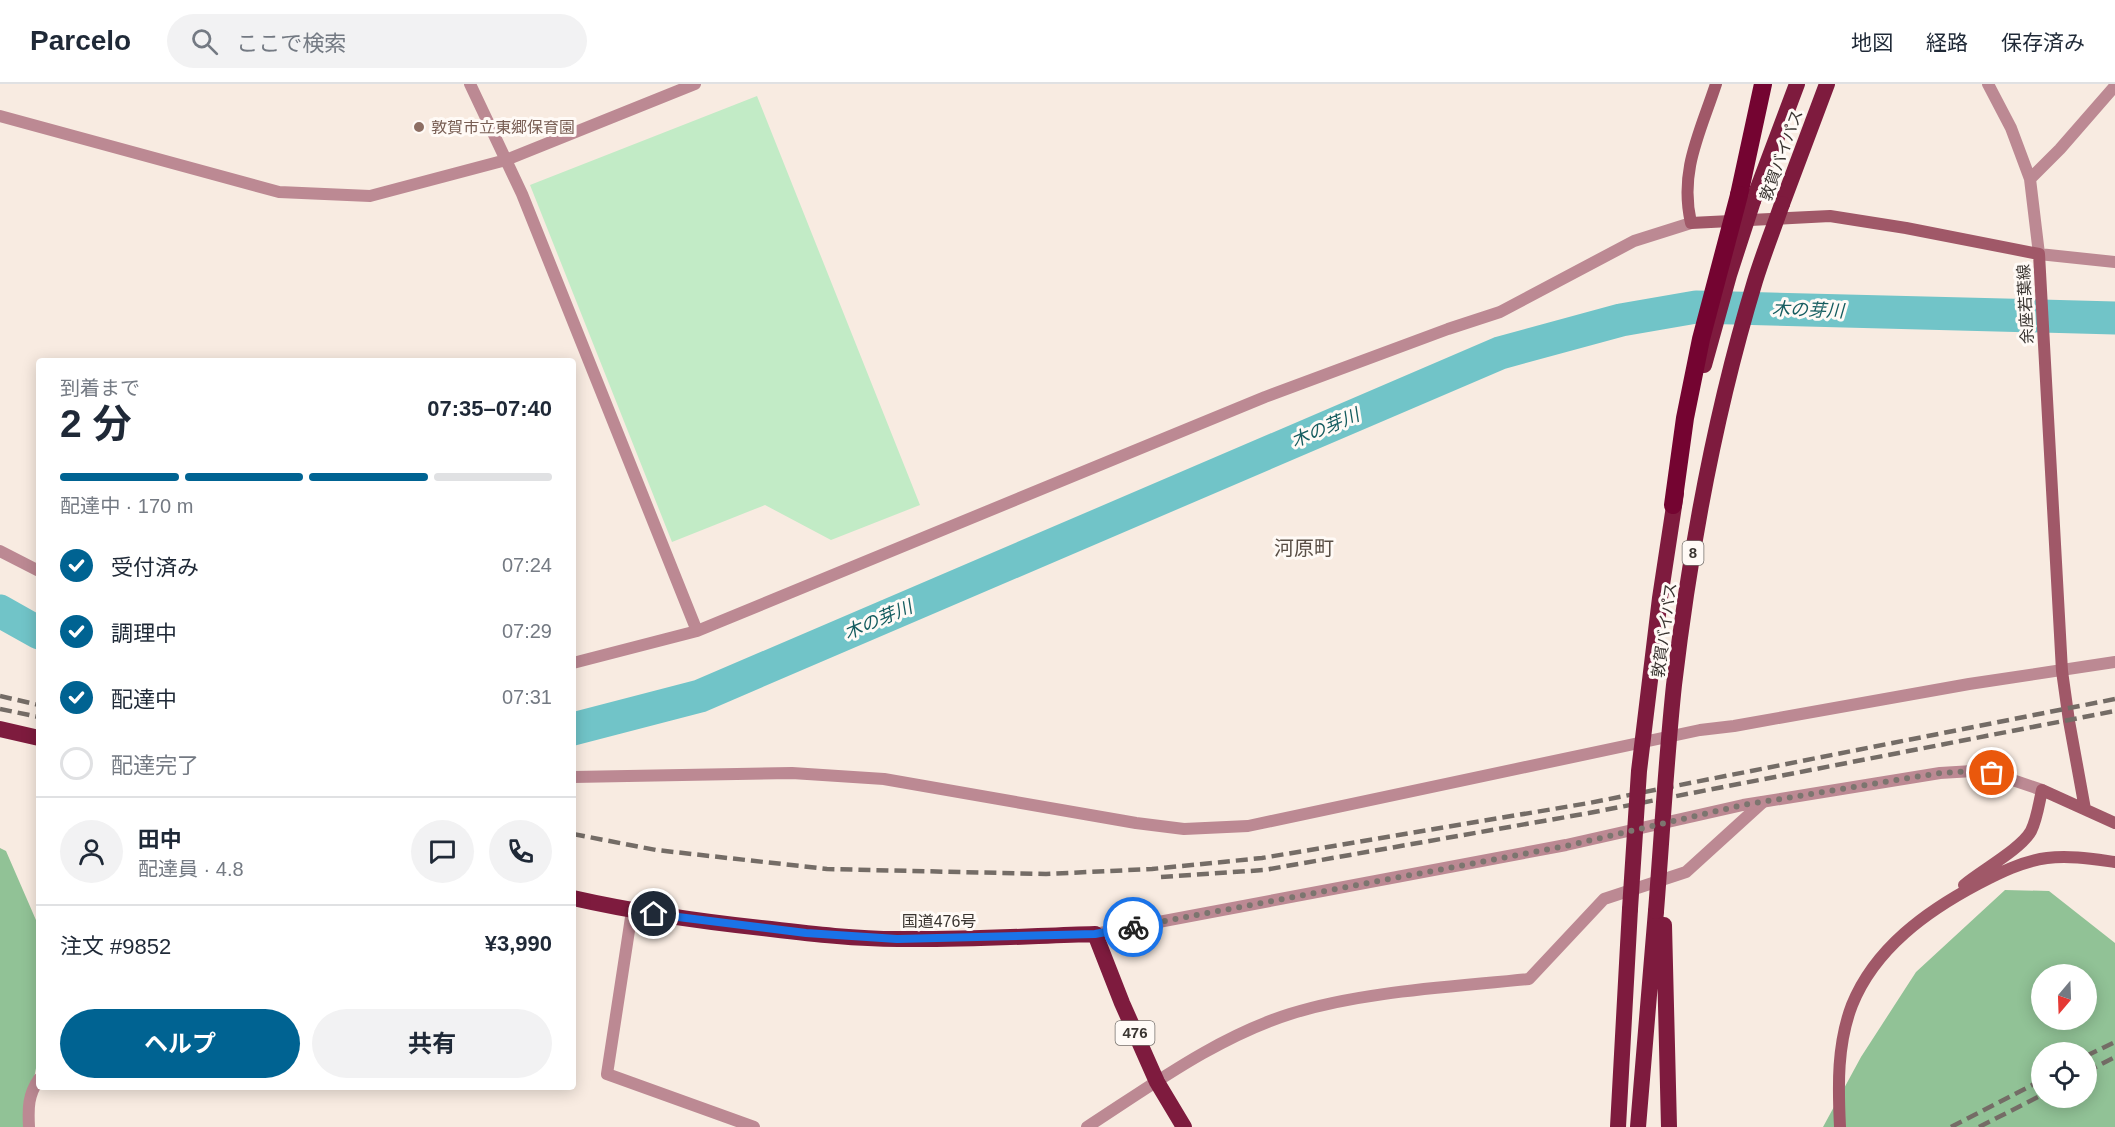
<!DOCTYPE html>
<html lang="ja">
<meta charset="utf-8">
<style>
body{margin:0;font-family:Arial,"Noto Sans JP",sans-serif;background:#f2f2f3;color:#1f2937;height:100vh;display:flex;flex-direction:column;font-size:22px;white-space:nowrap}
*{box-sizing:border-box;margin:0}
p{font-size:20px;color:#747a83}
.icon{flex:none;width:33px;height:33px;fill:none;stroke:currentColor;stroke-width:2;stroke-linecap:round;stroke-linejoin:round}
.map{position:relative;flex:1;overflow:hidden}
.drawer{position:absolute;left:36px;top:274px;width:540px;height:732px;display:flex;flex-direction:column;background:#fff;border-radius:6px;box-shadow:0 3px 15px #0003}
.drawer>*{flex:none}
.needle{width:39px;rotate:199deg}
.controls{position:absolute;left:2031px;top:880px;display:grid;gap:12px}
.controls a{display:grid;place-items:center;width:66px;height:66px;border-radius:50%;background:#fff;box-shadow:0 3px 15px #0003;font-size:30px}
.pin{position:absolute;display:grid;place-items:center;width:51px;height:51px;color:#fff;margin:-26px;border:3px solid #fff;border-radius:50%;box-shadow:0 2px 6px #0007}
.courier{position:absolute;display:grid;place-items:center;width:60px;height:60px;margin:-30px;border:4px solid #1a73e8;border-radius:50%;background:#fff;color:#222;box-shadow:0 2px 8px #0007}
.summary em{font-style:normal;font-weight:700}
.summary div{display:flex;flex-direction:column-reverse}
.summary{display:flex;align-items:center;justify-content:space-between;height:102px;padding:0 24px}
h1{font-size:39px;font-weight:700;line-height:45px}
.bar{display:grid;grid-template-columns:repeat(4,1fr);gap:9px 6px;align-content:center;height:72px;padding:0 24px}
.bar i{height:8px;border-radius:4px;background:#e0e1e3}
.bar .active{background:#006392}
.bar p{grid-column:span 4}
.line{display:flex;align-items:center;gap:15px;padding:0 24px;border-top:2px solid #e0e1e3}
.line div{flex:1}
.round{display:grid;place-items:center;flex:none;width:63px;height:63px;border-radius:32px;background:#f2f2f3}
ol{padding:0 24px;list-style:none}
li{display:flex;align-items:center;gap:18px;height:66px}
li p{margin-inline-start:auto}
li .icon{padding:6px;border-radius:50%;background:#006392;color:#fff;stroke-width:4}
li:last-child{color:#747a83}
li i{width:33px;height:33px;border:3px solid #e0e1e3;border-radius:50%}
.primary-button{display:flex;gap:12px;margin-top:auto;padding:12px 24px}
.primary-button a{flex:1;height:69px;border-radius:36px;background:#006392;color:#fff;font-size:24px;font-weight:700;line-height:69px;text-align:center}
.primary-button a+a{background:#f2f2f3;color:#1f2937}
header{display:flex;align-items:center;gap:36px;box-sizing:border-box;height:84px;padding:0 30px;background:#fff;border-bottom:2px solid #e0e1e3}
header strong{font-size:28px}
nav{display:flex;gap:33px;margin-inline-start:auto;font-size:21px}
.search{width:420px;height:54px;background:#f2f2f3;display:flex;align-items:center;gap:15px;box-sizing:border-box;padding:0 21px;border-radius:33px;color:#747a83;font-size:22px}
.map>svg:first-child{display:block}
</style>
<header>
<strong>Parcelo</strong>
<div class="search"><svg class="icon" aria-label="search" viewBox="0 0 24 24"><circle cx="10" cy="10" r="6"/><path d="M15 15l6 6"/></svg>ここで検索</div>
<nav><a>地図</a><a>経路</a><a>保存済み</a></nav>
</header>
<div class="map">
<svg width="2115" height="1043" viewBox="0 0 2115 1043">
<rect width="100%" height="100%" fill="#f8ebe1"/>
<path fill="#c2ebc6" d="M757,12L920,421L831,456L765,421L672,458L530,101Z"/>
<path fill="#91c296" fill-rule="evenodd" d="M0,764L6,767L39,843V968L25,1043H0Z
M2005,806L2049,807L2115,859V1043H1823L1861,973L1916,888ZM2042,891H2086V936H2042ZM2042,969H2086V1014H2042Z"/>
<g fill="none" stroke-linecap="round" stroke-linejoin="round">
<path stroke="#71c4c8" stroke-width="33" d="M0,527L39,549
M573,645L700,612L1500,269L1621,236L1696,223L2115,234"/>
<path stroke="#bc8993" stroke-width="12" d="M470,0L522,110L697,547
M0,32L279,108L370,112L506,76L695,0
M0,467L39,487
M573,579L697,547L1265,313L1448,245L1500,228L1634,157L1691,139
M573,693L792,689L884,695L1136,739L1184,745L1248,742L1700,646L1734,642L1969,600L2115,578
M632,827L607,990L754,1043
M29,1043C28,1024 28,1011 39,995
M1087,1043C1152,1001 1217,953 1290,930C1363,907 1453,903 1529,895L1604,815L1686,788L1763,718"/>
<path stroke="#bc8993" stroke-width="12" d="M1988,0L2011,44L2030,95L2039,170L2115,178
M2030,95L2060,65L2115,2
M1095,850L1566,761L1743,721L1940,689L1973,687L1992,689L2042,706"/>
<path stroke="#a05868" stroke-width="12" d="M1716,0C1700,49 1679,87 1691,139L1830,132L1906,144L2039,170L2062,587L2069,637L2085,725
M1964,801C1982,786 2021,765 2031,747C2037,735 2039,719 2042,706L2115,739
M1840,1043C1838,1002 1837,960 1852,921C1875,864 1927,827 1978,800C1999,789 2023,777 2047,774C2069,771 2093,775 2115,778"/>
<path stroke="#7e1b3e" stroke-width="16" d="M1753,117L1797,0
M1782,120L1827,0
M0,645L39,654
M573,814C639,829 704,838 771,845C813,850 856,855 898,855C964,856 1029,852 1095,850L1122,919L1157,998L1184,1043
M1664,841L1669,1043
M1618,1043L1630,825
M1638,1043L1656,827"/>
<path stroke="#740431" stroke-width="18" d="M1739,111L1763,0"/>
<path stroke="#746c66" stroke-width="4.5" stroke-dasharray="12 6" stroke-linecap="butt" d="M0,612L39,621
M0,625L39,633
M573,750L656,766L827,785L1046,790L1152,785L1262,774L1589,719L2115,615
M1161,793L1264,786L1589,729L2115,627
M2086,972L2115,958
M2086,988L2115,973
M1951,1043L2042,996
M1979,1043L2042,1011"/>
<path stroke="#7e1b3e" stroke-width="16" d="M1704,281L1729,191L1753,117
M1630,825L1639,687L1660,514L1676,409
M1656,827C1662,752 1666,677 1674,601C1690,465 1715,329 1755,197C1763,171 1773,146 1782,120"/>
<path stroke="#740431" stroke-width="18" d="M1673,421L1685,334L1701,255L1739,111"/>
</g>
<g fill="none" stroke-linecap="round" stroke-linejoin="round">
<path stroke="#7c756f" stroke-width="6" stroke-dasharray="0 10.8" d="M1133,843L1566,762L1743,721L1940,689L1974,687L1992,689"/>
<path stroke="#1a73e8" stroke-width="8" d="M654,830L806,849L897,855L1095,850L1133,843"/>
</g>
<circle fill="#8d6e63" stroke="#fffaf6" stroke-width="2" cx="419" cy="43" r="6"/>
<g text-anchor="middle" stroke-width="6" stroke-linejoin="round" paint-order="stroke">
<g fill="#fffaf6" stroke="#75706c" stroke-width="1.5">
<rect x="1682.5" y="457" width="21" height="24" rx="4.5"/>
<rect x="1115.5" y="937" width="39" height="24" rx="4.5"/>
</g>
<g font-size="15" font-weight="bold" fill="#3a3531">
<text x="1693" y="474">8</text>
<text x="1135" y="954">476</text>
</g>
<g font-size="16" fill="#785e54" stroke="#fffaf6" text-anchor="start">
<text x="431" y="49">敦賀市立東郷保育園</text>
</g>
<g font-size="16" fill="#3a3531" stroke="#fffaf6">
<text transform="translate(1781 71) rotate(-70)" y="6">敦賀バイパス</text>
<text transform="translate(2025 220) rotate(-93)" y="6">余座若葉線</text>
<text transform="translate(1664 546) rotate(-82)" y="6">敦賀バイパス</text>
<text x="939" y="843">国道476号</text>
</g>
<g font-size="18" font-style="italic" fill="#155c5f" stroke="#fffaf6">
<text transform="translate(1808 226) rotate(2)" y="6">木の芽川</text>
<text transform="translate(1325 344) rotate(-23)" y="6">木の芽川</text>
<text transform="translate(878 536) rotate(-23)" y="6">木の芽川</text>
</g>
<g font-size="20" fill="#594e45" stroke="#fffaf6">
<text x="1304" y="471">河原町</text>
</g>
</g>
</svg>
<div class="controls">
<a><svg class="needle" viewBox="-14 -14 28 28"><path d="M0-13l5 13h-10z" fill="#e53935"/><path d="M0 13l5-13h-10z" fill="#747a83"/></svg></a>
<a><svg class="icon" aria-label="locate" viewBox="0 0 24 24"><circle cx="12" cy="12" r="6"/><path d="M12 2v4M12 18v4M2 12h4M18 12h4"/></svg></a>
</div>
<div class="pin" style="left:1992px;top:689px;background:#ea580c"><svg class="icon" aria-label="bag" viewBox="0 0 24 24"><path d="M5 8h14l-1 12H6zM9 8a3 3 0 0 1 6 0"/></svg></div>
<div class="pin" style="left:654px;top:830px;background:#1f2937"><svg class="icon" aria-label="home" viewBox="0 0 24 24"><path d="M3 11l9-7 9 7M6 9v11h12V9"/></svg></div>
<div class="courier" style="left:1133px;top:843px"><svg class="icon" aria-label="bike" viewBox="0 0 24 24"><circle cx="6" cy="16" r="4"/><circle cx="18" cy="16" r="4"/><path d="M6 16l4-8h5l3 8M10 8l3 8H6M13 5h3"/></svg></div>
<section class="drawer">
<div class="summary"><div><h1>2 分</h1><p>到着まで</p></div><em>07:35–07:40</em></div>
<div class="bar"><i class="active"></i><i class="active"></i><i class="active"></i><i></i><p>配達中 · 170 m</p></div>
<ol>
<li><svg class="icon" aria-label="check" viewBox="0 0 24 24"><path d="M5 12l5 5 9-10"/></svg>受付済み<p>07:24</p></li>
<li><svg class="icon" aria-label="check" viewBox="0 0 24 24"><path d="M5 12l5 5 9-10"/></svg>調理中<p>07:29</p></li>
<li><svg class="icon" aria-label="check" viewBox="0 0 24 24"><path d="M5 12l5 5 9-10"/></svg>配達中<p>07:31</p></li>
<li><i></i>配達完了</li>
</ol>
<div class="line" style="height:108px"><a class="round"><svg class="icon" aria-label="person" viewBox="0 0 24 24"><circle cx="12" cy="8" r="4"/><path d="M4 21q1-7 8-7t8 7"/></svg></a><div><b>田中</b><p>配達員 · 4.8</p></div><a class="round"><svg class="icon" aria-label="chat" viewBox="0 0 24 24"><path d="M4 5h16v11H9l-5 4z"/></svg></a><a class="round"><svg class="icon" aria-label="phone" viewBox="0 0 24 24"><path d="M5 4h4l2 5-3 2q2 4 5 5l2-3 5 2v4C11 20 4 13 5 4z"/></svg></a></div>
<div class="line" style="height:78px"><div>注文 #9852</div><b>¥3,990</b></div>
<div class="primary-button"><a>ヘルプ</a><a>共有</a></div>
</section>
</div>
